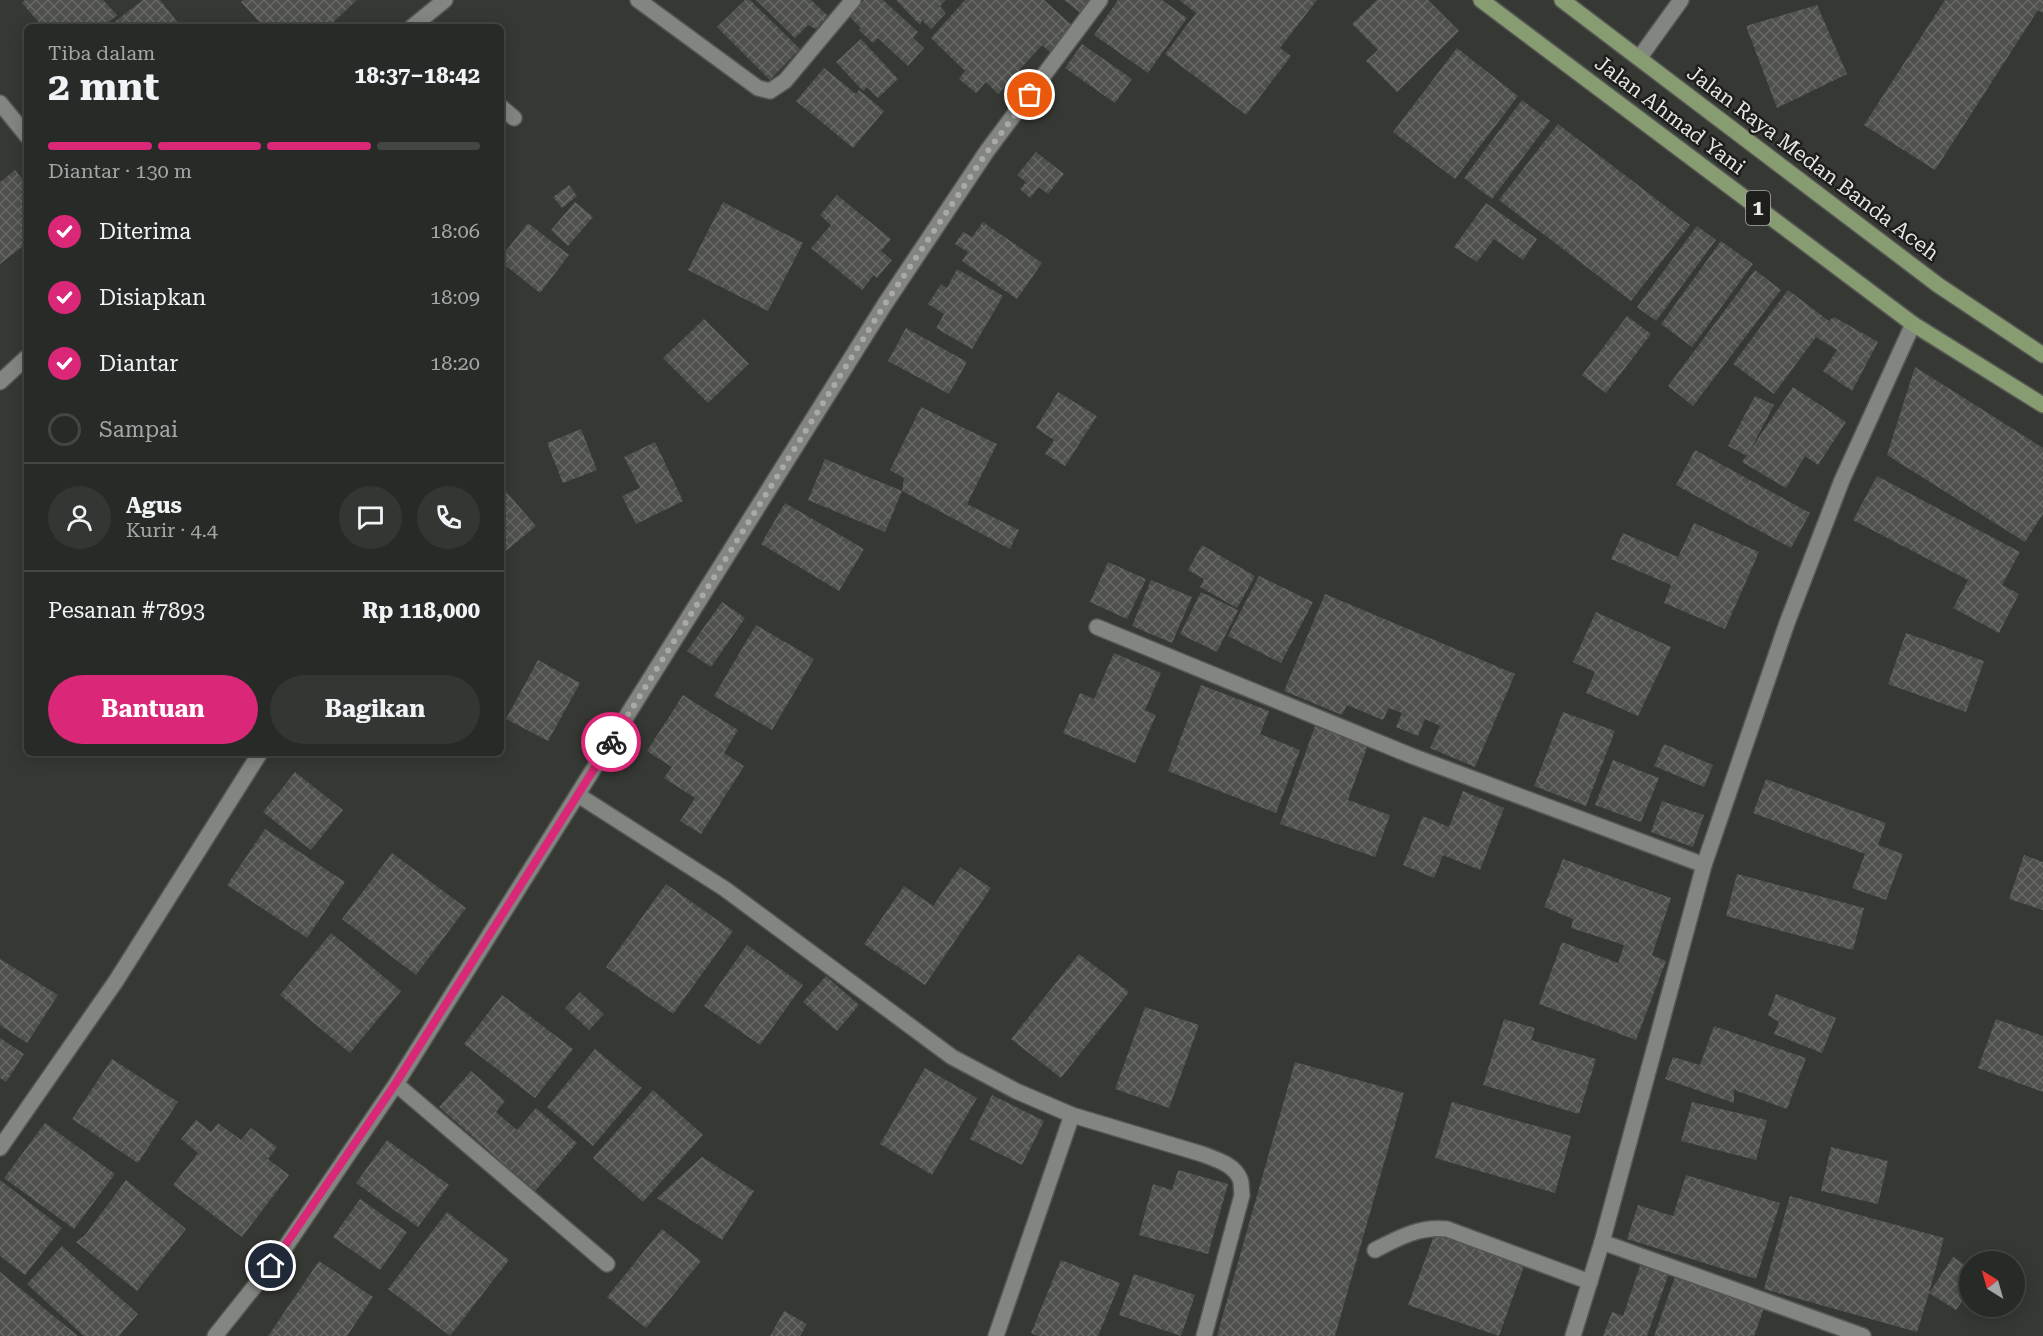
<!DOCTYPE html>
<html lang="id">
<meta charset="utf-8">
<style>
body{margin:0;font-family:"Roboto Serif",serif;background:#343633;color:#f1f3f6;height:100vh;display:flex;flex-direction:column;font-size:22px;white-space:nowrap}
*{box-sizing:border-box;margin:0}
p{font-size:20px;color:#a5a7a7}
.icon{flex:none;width:33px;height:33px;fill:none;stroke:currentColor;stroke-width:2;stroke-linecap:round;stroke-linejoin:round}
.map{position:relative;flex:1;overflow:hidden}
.details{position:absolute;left:24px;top:24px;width:480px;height:732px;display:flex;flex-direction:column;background:#282a27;border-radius:9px;box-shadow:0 3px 15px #0003,0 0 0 2px #444644}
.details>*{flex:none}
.needle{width:39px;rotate:323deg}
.controls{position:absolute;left:1959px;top:1251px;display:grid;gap:12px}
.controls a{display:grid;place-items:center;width:66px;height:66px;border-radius:50%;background:#282a27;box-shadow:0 3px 15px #0003,0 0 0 2px #444644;font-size:30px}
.pin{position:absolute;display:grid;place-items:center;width:51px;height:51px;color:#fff;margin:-26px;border:3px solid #fff;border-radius:50%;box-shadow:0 2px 6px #0007}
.courier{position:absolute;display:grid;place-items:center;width:60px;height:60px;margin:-30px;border:4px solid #db2777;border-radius:50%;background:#fff;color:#222;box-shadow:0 2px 8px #0007}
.head em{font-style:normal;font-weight:700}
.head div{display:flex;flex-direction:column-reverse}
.head{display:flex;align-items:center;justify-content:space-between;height:102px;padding:0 24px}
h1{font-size:39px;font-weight:700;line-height:45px}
.bar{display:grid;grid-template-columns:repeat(4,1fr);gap:9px 6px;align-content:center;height:72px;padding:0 24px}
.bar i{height:8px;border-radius:4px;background:#444644}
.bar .current{background:#db2777}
.bar p{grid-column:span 4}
.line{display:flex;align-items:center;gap:15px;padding:0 24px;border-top:2px solid #444644}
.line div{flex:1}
.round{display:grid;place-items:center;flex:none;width:63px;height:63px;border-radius:32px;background:#343633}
ol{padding:0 24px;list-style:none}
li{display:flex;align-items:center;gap:18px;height:66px}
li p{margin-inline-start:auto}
li .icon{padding:6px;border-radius:50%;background:#db2777;color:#fff;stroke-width:4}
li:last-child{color:#a5a7a7}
li i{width:33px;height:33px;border:3px solid #444644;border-radius:50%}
.primary-button{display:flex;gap:12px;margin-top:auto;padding:12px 24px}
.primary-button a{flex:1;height:69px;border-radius:36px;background:#db2777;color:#fff;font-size:24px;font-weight:700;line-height:69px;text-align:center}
.primary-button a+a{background:#343633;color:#f1f3f6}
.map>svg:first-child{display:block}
</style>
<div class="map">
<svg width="2043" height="1336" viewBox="0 0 2043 1336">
<defs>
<pattern id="building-cross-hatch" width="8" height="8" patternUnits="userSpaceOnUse" patternTransform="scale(1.5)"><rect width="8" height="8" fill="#4e504c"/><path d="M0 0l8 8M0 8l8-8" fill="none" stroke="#686966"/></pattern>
</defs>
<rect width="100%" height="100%" fill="#363834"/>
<path fill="url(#building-cross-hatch)" d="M25,0H103L117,15L103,27H43L22,3Z
M143,0H160L178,23L173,27H108Z
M243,0H357L328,27H264L241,2Z
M745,0H750L800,49L770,80L717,27Z
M756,0H811L828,16L816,29L808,25L795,38Z
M864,0H883L918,32L913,38L924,48L908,66L878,38L873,43L859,30L861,28L849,16Z
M896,0H946L940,6L946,13L931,29L922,20L920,25Z
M965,0H1044L1076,29L1053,55L1042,45L998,94L986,82L976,93L959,79L965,71L931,38Z
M1064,0H1093L1082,14Z
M1118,0H1162L1187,18L1148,73L1094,35Z
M1179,0H1317L1280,48L1291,56L1246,115L1165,54L1196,13Z
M1377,0H1428L1459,31L1397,92L1366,61L1378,50L1352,24Z
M1945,0H2043V13L2038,10L1935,170L1864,125Z
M1817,5L1847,74L1777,108L1746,26Z
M861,39L898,79L878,98L867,87L863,91L836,62Z
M1082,44L1132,79L1115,103L1065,68Z
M1457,48L1518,96L1455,179L1393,132Z
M824,68L856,94L859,90L884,111L853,148L796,101Z
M1522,100L1550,121L1492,199L1464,178Z
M1558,124L1690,225L1631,301L1499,200Z
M1036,152L1064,174L1048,194L1039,187L1030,198L1020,189L1026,182L1017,175Z
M15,170L27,185V243L0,264V182Z
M569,185L577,196L562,208L553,197Z
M837,195L891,239L881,251L892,260L877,278L874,275L862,290L811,248L831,225L820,215Z
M575,202L593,217L568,246L551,230Z
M723,202L803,243L768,311L688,270Z
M1486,203L1537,239L1523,260L1494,239L1477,262L1454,247Z
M983,222L1042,263L1017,299L962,261L968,252L955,244L963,232L972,237Z
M528,223L569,255L540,293L501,262V257Z
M1697,226L1716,240L1656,321L1637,307Z
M1721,241L1753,264L1692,347L1661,324Z
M957,269L1003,296L972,349L936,328L944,314L928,304L941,284L947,288Z
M1755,270L1781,290L1693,406L1668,386Z
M1788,290L1829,321L1834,317L1878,342L1852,391L1823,371L1837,350L1816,337L1774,394L1733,364Z
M1627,316L1651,334L1606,393L1582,375Z
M704,319L749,364L708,403L663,358Z
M906,328L967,362L949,394L888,361Z
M1915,367L2043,448V514L2025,542L1887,455Z
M1793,387L1846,422L1818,465L1805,456L1786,488L1742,462Z
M1058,392L1097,416L1065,466L1045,454L1054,440L1036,428Z
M1755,396L1774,405L1747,456L1728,446Z
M921,407L997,444L967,504L1019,530L1010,549L902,491L904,478L890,470Z
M581,429L597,470L563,483L547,443Z
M655,442L683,501L636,524L622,496L640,488L624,457Z
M1695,450L1810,513L1791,548L1676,485Z
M825,459L902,491L885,532L808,500Z
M1877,476L2020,552L2002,585L2019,594L1999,633L1953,608L1968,580L1853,520Z
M501,486L536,526L501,555Z
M785,503L864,549L839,591L761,544Z
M1694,523L1759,552L1725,629L1664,603L1671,585L1611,559L1623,533L1678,557Z
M1202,545L1255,576L1237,608L1200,587L1204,579L1188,570Z
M1108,562L1146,579L1127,619L1090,602Z
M1259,576L1313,602L1281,663L1228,636Z
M1151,580L1192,597L1172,643L1132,626Z
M1201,592L1238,610L1217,652L1180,634Z
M1325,594L1515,674L1475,767L1430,748L1440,726L1425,719L1418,736L1396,727L1402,713L1389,708L1383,720L1347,705L1342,715L1284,691Z
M722,602L745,618L711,667L687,651Z
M1596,612L1671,647L1638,716L1586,693L1595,672L1573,662Z
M756,625L814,659L772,730L714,696Z
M1906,633L1984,661L1966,712L1888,684Z
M1114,653L1161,673L1145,710L1156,715L1135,763L1063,733L1080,693L1094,699Z
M538,660L580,683L548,741L506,719Z
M1201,685L1269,711L1260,734L1300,750L1276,813L1168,771Z
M683,695L738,730L724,753L744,766L701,834L680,821L695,798L664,778L672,767L647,751Z
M1563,712L1615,731L1586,806L1534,786Z
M1315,726L1368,745L1348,800L1390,815L1375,857L1280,824Z
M1664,744L1713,765L1704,787L1654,766Z
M1613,760L1659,778L1641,822L1595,805Z
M295,772L343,810L311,850L263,812Z
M1766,779L1886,823L1878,845L1903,854L1886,900L1852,888L1865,854L1753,813Z
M1463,791L1504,808L1480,870L1443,855L1434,878L1403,865L1423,816L1449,827Z
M1662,801L1704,815L1693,847L1651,832Z
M265,829L345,882L307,938L227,885Z
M392,853L466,908L416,975L342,919Z
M2024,855L2043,862V910L2009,899Z
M1563,859L1671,898L1652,955L1666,961L1636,1040L1539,1004L1562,942L1618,963L1624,945L1571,928L1573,919L1544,907Z
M960,867L991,888L925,985L864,944L904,886L933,906Z
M1737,874L1864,908L1853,950L1726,916Z
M666,884L733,931L673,1014L606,967Z
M331,933L401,991L350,1053L280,995Z
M747,945L803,985L760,1045L704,1006Z
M1079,954L1129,992L1061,1078L1011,1039Z
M0,959L58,995L27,1043L0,1025Z
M826,976L859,1005L837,1031L803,1002Z
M580,992L604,1014L589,1030L565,1008Z
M1776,994L1836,1018L1822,1053L1774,1034L1779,1022L1768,1015Z
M502,995L573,1049L535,1098L464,1044Z
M1145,1007L1199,1025L1169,1108L1115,1089Z
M1504,1019L1535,1028L1531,1040L1596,1059L1579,1114L1483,1085Z
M1996,1019L2043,1036V1092L1978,1068Z
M1714,1026L1806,1058L1787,1109L1734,1090V1103L1665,1079L1673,1057L1700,1065Z
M0,1038L24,1054L6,1082L0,1078Z
M595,1049L642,1088L593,1146L547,1107Z
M112,1059L178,1102L138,1163L72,1119Z
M1295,1062L1404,1093L1335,1336H1217Z
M925,1068L977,1098L932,1175L880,1144Z
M471,1071L505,1101L496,1112L517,1130L536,1108L577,1143L535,1191L439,1107Z
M653,1090L703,1135L643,1202L593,1158Z
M992,1095L1044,1121L1022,1165L970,1139Z
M1452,1102L1571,1136L1555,1193L1435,1158Z
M1692,1102L1767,1120L1756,1160L1681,1141Z
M196,1120L211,1132L218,1123L241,1140L251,1128L277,1147L268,1159L289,1175L242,1237L173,1185L198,1153L181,1139Z
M45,1123L115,1174L74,1229L4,1178Z
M387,1140L449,1185L418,1227L356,1183Z
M1831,1147L1888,1161L1878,1204L1821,1191Z
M702,1157L754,1191L722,1240L657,1198Z
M1178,1170L1228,1184L1208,1254L1139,1235L1153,1184L1172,1190Z
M1686,1175L1780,1203L1756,1279L1627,1239L1638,1205L1673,1216Z
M0,1180L62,1228L25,1275L0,1256Z
M126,1180L186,1229L137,1291L76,1242L85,1235Z
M1790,1196L1944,1238L1929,1293L1953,1257L1970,1268V1290L1956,1310L1929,1293L1917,1332L1764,1289Z
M360,1199L407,1232L380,1270L333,1237Z
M447,1212L509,1260L450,1336L388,1289Z
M662,1229L701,1261L646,1328L607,1297Z
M1435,1233L1524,1266L1499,1336L1408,1305Z
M62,1246L138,1314L119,1336H84L27,1284Z
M1061,1260L1120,1283L1098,1336H1038L1031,1333Z
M319,1261L373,1297L347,1336H268Z
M1641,1263L1669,1273L1647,1336H1603L1612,1312L1623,1316Z
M0,1272L78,1336H0Z
M1134,1274L1195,1295L1181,1336L1119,1315Z
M1676,1274L1766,1303L1754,1336H1654Z
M784,1311L807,1324L800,1336H770Z"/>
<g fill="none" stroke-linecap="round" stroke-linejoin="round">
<defs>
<path id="service" d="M1375,1250C1398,1238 1420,1226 1447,1229L1590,1282"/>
<path id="minor" d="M638,0L758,88L770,91L785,81L853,0
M412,27L445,0
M1640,57L1681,0
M0,103L27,136
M501,107L514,118
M0,382L27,357
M1097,627L1412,756L1704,865
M578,795L725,889L952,1057L1016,1091L1072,1115L1202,1154C1215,1159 1234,1164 1240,1179C1242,1183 1241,1190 1242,1195L1204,1336
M396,1084L607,1264
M0,1148L116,981L260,753
M1602,1242L1863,1336
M215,1336L282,1252L396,1084L885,304L987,151L1100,0
M996,1336L1072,1115"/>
<path id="tertiary" d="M1573,1336L1602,1242L1704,865L1787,623L1842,480L1913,324"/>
<path id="primary" d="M1481,0L1913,324L2043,405
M1562,0L1938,285L2043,355"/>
</defs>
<use href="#service" stroke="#565754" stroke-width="18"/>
<use href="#minor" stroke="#565754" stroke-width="18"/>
<use href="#tertiary" stroke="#565754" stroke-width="18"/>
<use href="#primary" stroke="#565754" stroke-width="18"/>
<use href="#service" stroke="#838581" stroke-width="15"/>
<use href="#minor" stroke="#838581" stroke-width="15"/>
<use href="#tertiary" stroke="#838581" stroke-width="15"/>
<use href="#primary" stroke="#889c72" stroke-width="15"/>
</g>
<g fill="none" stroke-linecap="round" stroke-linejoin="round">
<path stroke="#a9aaa7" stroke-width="6" stroke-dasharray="0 10.8" d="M611,742L885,304L987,152L1030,95"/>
<path stroke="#db2777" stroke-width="8" d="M271,1266L396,1083L611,742"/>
</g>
<g text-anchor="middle" stroke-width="5" stroke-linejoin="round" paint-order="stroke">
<rect fill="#1e1f1d" stroke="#abaca9" stroke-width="1.5" x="1746" y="191" width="24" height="34" rx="4.5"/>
<g font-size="20" font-weight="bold" fill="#e7e8e5">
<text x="1758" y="215">1</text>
</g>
<g font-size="21" fill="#e7e8e5" stroke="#1e1f1d">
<text transform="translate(1670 115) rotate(37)" y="7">Jalan Ahmad Yani</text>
<text transform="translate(1813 163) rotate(37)" y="7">Jalan Raya Medan Banda Aceh</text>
</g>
</g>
</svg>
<div class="controls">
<a><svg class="needle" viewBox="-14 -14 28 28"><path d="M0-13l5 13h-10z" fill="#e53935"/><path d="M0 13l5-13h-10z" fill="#a5a7a7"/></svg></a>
</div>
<div class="pin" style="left:1030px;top:95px;background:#ea580c"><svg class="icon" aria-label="bag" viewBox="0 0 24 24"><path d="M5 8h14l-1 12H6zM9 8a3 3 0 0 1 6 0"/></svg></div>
<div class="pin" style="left:271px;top:1266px;background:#1f2937"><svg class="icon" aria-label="home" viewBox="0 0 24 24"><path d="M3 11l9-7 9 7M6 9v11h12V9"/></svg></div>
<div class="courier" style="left:611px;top:742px"><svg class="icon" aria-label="bike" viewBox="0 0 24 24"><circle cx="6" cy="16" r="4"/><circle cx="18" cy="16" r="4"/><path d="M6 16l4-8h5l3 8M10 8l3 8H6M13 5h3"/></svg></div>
<section class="details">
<div class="head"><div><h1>2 mnt</h1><p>Tiba dalam</p></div><em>18:37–18:42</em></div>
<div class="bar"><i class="current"></i><i class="current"></i><i class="current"></i><i></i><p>Diantar · 130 m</p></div>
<ol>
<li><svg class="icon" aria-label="check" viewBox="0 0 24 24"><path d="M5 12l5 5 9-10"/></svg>Diterima<p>18:06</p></li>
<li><svg class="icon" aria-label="check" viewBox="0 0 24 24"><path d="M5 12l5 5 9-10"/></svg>Disiapkan<p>18:09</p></li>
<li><svg class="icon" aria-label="check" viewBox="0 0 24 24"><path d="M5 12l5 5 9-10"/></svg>Diantar<p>18:20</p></li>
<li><i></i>Sampai</li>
</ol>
<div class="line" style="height:108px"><a class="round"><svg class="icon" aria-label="person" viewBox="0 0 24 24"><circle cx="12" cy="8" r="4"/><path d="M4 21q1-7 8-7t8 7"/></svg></a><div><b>Agus</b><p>Kurir · 4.4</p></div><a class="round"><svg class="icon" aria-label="chat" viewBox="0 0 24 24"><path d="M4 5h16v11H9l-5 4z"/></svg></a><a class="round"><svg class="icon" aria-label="phone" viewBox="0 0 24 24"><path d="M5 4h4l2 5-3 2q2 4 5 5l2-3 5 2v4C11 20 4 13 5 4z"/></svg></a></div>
<div class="line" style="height:78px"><div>Pesanan #7893</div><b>Rp 118,000</b></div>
<div class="primary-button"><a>Bantuan</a><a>Bagikan</a></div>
</section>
</div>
